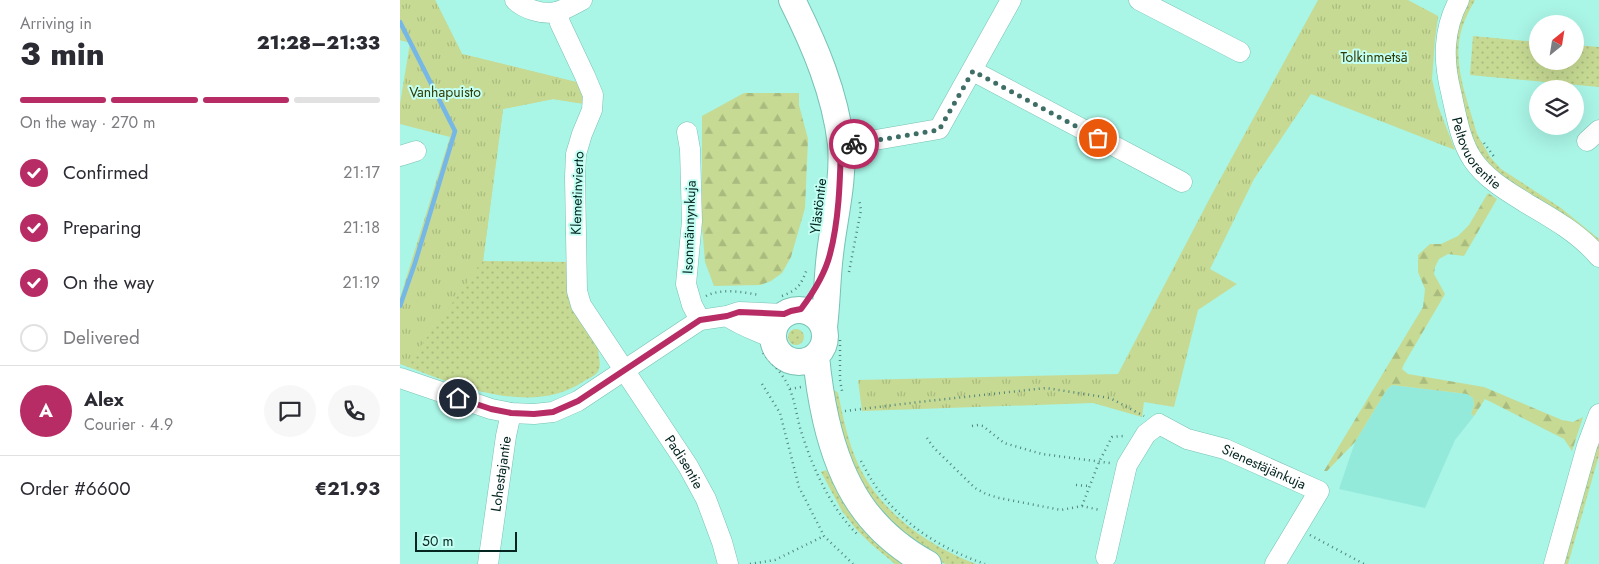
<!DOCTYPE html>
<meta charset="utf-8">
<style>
body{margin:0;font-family:Jost,sans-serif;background:#f7f7f7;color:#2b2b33;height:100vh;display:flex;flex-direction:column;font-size:19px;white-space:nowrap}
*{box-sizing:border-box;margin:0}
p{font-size:16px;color:#7c7c81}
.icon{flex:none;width:28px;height:28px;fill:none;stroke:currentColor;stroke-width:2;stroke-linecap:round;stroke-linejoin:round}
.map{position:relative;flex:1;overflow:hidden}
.sheet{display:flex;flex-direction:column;background:#fff;width:400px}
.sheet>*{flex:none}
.needle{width:32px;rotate:30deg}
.fabs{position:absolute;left:1129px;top:15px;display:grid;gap:10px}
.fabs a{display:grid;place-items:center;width:55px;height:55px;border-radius:50%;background:#fff;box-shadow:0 5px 20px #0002;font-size:25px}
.scale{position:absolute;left:15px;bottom:12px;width:102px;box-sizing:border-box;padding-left:5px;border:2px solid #042520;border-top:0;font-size:14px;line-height:18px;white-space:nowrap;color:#042520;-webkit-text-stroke:4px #c3fff3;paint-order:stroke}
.pin{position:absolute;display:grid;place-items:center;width:42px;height:42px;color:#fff;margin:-21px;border:2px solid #fff;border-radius:50%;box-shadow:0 1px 5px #0007}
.courier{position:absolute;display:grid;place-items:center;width:50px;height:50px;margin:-25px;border:4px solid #b72c65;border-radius:50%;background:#fff;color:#222;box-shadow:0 1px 6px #0007}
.overview em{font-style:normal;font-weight:800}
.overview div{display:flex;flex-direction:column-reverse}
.overview{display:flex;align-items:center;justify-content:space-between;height:85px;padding:0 20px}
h1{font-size:32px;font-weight:800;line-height:38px}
.bar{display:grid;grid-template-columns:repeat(4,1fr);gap:8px 5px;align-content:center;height:60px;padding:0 20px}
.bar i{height:6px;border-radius:4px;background:#e1e1e2}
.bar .current{background:#b72c65}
.bar p{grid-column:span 4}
.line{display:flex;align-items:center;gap:12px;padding:0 20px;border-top:1px solid #e1e1e2}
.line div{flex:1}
.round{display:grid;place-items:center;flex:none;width:52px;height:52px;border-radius:26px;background:#f7f7f7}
ol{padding:0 20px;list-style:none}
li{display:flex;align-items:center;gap:15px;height:55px}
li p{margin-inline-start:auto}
li .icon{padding:5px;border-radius:50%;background:#b72c65;color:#fff;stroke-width:4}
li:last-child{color:#7c7c81}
li i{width:28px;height:28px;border:2px solid #e1e1e2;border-radius:50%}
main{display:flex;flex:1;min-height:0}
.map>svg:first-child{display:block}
</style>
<main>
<section class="sheet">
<div class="overview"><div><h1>3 min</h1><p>Arriving in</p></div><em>21:28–21:33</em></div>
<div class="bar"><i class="current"></i><i class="current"></i><i class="current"></i><i></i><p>On the way · 270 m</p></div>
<ol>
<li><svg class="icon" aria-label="check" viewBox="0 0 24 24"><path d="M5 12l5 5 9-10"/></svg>Confirmed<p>21:17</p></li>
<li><svg class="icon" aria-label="check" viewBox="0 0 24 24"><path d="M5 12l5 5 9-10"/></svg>Preparing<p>21:18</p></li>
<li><svg class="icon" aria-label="check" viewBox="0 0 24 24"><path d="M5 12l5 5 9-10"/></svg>On the way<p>21:19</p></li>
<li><i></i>Delivered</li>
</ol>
<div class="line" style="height:90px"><b class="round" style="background:#b72c65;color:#fff">A</b><div><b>Alex</b><p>Courier · 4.9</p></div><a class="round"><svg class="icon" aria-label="chat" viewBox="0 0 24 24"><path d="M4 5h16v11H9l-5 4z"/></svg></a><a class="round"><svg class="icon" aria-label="phone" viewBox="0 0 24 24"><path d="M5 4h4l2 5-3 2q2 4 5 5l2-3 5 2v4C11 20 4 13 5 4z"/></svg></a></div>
<div class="line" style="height:65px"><div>Order #6600</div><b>€21.93</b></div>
</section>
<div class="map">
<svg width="1199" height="564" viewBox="0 0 1199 564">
<defs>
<pattern id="grass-dots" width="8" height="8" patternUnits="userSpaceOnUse" patternTransform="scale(1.25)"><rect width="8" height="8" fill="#c7da93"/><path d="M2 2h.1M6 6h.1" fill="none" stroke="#a9bb7e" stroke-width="1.8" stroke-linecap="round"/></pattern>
<pattern id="forest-firs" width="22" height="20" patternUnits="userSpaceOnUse" patternTransform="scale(1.25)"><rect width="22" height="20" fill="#c7da93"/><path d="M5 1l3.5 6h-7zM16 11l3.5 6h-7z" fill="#a9bb7e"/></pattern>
<pattern id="park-tufts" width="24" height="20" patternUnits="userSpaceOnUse" patternTransform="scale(1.25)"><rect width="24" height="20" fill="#c7da93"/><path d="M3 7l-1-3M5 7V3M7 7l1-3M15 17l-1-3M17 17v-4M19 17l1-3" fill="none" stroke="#a9bb7e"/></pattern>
</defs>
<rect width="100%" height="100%" fill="#a9f5e6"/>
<path fill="#94eada" d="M992,385L1067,394L1073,398L1074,405L1071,414L1074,416L1055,440L1025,508L939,489L955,442L987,389Z"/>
<path fill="url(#grass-dots)" d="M0,0H35L62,54L180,83L185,104L153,99L103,109L83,261L169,262L200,344C195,353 204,364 197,373C194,376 188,379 184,381C131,418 54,384 0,364V316L60,139L10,42L0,40Z
M1068,0H1075C1070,9 1065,18 1062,28C1051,63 1068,101 1077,134L1090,157L1101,169L1161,208L1199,239V247L1099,176L1079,153L1070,133L1053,60L1059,19Z
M1073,36L1137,42L1138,61H1175V45L1199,47V87L1070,75Z
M388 337a8 8 0 1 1 16 0a8 8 0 1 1-16 0Z
M430,388L436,391L438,393C443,417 448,442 458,464C480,512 528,546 576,564H546L535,559L485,521L446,461Z
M1199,431V455L1168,564H1161Z
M426,470L435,484L512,564H495L471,544L456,529L442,511L421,472Z"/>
<path fill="url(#forest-firs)" d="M344,93H399V105L408,139L405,208L391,257L382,273L371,281L361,285L314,286L305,262L302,226V116Z
M1088,193L1097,199L1064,256L1048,254L1039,259L1035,267L1034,274L1045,294L1004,364L1002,369L1008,374L1084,387L1162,420L1173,422L1183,417L1172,451L1164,439L1085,399L1074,416L1071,414L1074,405L1073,398L1067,394L992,385L987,389L955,442L927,471H924L1023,307L1025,289L1018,272V255L1030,244H1041L1058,236L1069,225Z"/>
<path fill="url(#park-tufts)" d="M0,0H35L62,54L180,83L185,104L153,99L103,109L83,261L6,366L0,363V298L50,137L0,124V104L10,43L0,40Z
M918,0H1008L1038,16L1035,40L1032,79L1038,106L1055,150L911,94L854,179L810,269L837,284L798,310L774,407L744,402L742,417L693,403L462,411L458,380L718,374L812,194Z"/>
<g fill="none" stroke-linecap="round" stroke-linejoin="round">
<path stroke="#75b7e6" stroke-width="4.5" d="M0,22L55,131L15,263L0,306"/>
<defs>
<g id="minor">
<path d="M115,0C124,9 143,15 156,12C165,10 174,4 182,0"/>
<path d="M739,0L840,52"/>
<path id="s1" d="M1059,0C1043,30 1043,60 1051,92C1056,114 1060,141 1073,160C1086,179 1107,191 1126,203C1152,218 1180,234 1199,257"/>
<path id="s2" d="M157,12L160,23L185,76L193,95L192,110L182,134L176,154L175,177L177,291L181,305L288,466L306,499L322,542L328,564"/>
<path d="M573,71L782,182"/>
<path d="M287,132L290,149L292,221L286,284L292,305L300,320"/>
<path d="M1187,141L1199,130"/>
<path d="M441,146L539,129L611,0"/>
<path d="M0,156L16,151"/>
<path d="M327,316C341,326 357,331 373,338"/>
<path d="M0,378L91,409L111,413L134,414L153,412L178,401L300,320L327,316L339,312L384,314"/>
<path id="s3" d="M706,557L727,465L746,434L759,424L787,439L825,449L919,491L875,564"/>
<path id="s4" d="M88,564L106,436L111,413"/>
<path d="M1154,564L1187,446L1199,414"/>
</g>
<path id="major" d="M392,0C415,46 435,93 441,144C444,181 434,218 430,254C427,278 427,303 424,327
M373 336a26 26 0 1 1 52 0a26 26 0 1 1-52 0Z
M416,356C418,378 421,398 426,420C441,485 468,531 528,564"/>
</defs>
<use href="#minor" stroke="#77c2b4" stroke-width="21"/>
<use href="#major" stroke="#77c2b4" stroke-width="28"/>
<path stroke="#51867d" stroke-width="2.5" stroke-dasharray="1 4" stroke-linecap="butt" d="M1084,143L1095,158
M449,272L461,210L459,199
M306,296C321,288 343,292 359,295
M382,296C398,290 401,285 407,269
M440,340V380L442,391
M363,353C373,364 385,376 390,390C396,404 397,420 402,434C413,469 431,508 457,534
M362,384L380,413L399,487L424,536L453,564
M390,389L401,387
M445,411L519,402L646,388L710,398L744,416
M572,426L578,425L583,426L604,443L642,454L710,463
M527,438L534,448L575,488L586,494L599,498L661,510L682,506L700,510
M461,461C466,470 471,480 477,488C504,526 542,549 585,564
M676,485L689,486
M682,506L699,462L712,437L724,436
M910,535L964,564
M350,564L375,560L424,536"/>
<use href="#minor" stroke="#fff" stroke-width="20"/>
<use href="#major" stroke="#fff" stroke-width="26"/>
</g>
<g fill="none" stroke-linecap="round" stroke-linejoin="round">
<path stroke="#3e6e65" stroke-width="5" stroke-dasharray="0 9" d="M454,144L539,130L573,71L698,138"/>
<path stroke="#b72c65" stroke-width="6" d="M58,398L91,409L111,413L134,414L153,412L178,401L300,320L327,316L339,312L384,314L391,311L401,309C413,293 425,274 430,254C439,220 440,181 441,146L454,144"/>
</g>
<g text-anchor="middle" stroke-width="4" stroke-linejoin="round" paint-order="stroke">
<g font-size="14" fill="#303b04" stroke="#c3fff3">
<text x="974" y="62">Tolkinmetsä</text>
<text x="45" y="97">Vanhapuisto</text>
</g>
<g font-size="14" fill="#042520" stroke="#c3fff3">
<text dy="5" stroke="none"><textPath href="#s1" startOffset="162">Peltovuorentie</textPath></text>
<text transform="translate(177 193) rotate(-88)" y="5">Klemetinvierto</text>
<text transform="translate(418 206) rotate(-83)" y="5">Ylästöntie</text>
<text transform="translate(289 227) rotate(-88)" y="5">Isonmännynkuja</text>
<text dy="5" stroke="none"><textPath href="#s2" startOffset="492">Padisentie</textPath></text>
<text dy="5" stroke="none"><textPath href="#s3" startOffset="261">Sienestäjänkuja</textPath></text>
<text dy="5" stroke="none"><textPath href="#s4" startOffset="91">Lohestajantie</textPath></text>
</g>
</g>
</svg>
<div class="fabs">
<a><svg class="needle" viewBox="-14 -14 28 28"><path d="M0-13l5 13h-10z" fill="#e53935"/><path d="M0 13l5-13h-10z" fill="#7c7c81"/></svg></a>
<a><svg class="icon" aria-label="layers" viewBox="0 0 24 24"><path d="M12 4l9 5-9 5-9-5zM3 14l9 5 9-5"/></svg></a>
</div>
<div class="scale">50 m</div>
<div class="pin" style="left:698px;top:138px;background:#ea580c"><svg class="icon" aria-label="bag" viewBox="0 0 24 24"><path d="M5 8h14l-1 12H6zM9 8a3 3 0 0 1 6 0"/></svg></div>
<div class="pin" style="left:58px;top:398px;background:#1f2937"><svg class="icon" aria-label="home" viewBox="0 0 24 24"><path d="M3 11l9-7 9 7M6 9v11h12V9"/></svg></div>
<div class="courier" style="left:454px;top:144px"><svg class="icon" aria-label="bike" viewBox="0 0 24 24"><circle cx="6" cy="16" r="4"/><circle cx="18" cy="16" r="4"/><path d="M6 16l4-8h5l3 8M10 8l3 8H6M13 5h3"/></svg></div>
</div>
</main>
